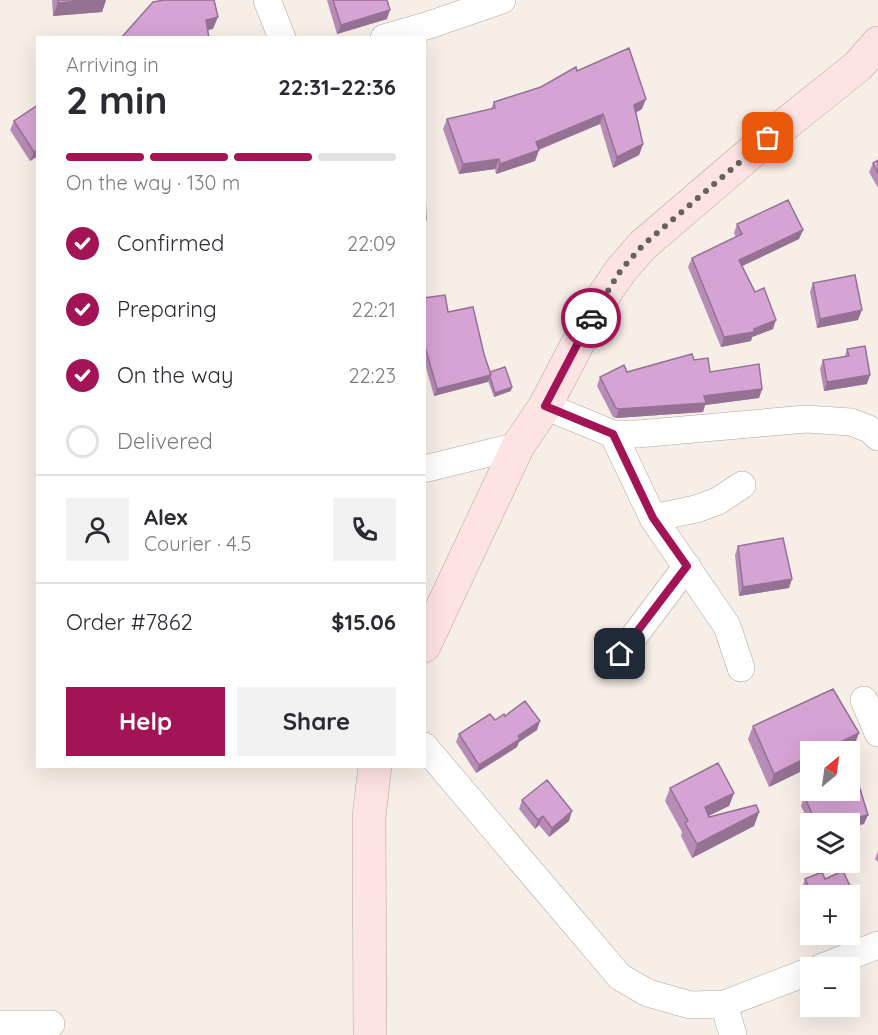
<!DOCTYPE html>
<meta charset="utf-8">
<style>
body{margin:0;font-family:Quicksand,sans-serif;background:#f2f2f3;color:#2b2b33;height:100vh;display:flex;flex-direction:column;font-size:22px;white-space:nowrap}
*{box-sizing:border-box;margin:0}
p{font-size:20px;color:#7c7c81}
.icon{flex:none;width:33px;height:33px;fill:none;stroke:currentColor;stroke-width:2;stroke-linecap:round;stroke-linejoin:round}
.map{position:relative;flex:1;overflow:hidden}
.side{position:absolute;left:36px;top:36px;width:390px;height:732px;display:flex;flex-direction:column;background:#fff;border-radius:0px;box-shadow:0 6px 24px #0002}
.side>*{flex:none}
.needle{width:39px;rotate:29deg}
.tools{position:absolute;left:800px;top:741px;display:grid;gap:12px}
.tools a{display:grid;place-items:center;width:60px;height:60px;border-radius:0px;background:#fff;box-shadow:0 6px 24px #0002;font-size:30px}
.pin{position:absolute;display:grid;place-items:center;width:51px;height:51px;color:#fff;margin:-26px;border-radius:12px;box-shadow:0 3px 9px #0006}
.courier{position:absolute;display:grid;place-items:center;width:60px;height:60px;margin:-30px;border:4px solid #a31457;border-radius:50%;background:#fff;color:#222;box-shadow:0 2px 8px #0007}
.summary em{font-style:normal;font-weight:700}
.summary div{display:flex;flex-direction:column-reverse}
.summary{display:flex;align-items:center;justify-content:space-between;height:102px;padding:0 30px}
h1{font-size:39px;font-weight:700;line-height:45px}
.bar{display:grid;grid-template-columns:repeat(4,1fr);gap:9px 6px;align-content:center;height:72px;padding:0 30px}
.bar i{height:8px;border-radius:4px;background:#e1e1e2}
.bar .current{background:#a31457}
.bar p{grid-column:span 4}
.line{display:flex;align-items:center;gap:15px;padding:0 30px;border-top:2px solid #e1e1e2}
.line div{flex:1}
.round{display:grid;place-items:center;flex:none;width:63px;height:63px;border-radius:0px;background:#f2f2f3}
ol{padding:0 30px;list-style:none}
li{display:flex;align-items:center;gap:18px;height:66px}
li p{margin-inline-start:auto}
li .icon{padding:6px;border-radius:50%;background:#a31457;color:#fff;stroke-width:4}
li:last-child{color:#7c7c81}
li i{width:33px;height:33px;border:3px solid #e1e1e2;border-radius:50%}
.action{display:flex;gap:12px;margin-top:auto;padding:12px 30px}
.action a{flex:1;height:69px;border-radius:0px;background:#a31457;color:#fff;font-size:24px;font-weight:700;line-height:69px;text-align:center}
.action a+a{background:#f2f2f3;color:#2b2b33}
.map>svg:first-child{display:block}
</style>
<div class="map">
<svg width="878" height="1035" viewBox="0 0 878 1035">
<rect width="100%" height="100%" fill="#f8eee8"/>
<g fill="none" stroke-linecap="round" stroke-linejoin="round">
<defs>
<path id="street" d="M267,0L282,38
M384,38L426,26L502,0
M545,406L613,434H638L806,419L851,422L869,429L878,437
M613,434L653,518L727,626L741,668
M424,469L518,446
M653,518L696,509L718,501L742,485
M620,655L687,566
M864,700L878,733
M424,746L620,977L648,993L690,1005L724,1004L810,971
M820,968L878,945
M724,1004L733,1035
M0,1024H51"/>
<path id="secondary" d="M424,646L518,446L545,406L600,301L621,270L643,245L768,138L858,66L878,43
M370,1035L369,817L375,766"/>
</defs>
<use href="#street" stroke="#afa69f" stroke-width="28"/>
<use href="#secondary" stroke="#afa69f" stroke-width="34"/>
<use href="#street" stroke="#fff" stroke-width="27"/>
<use href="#secondary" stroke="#fde3e4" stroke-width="33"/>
</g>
<path fill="#b78cb6" d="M52,0H106L102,12L53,16Z
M327,0H387V19L337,34Z
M577,71L642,109L636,113L643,144L639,155L613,168L600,124L539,150L535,161L496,174L495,169L459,174L443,129L447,119L491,109L494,102L541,87Z
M38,105V156L30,161L10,130L14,121Z
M878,160V188L869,172L873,163Z
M737,224L803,230L799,239L742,266L773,329L752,337L751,341L721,347L688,267L692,258L736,237L734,233Z
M813,283L858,320L817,328L810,292Z
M424,298L448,312L484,354L490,372L511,391L494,397L488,381L434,396L424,360Z
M847,349L867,384L824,391L820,369L823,360L845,356Z
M694,360L710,372L762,389L759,398L705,405L703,412L616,418L613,417L597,386L600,377Z
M738,546L789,588L739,596L735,555Z
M505,716L537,730L519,742L517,747L476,773L456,742L459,734Z
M753,726L854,746L810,752V767L769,787L748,739Z
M670,788L734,793L729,806L708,816L709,817L759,812L754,826L692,858L681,836L682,832L665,801Z
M804,796L864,824H810L801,806Z
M522,800L569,821L549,837L539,825L535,829L519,809Z
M878,851V862L875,859Z
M843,871L859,905L856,914L849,917V896H810V906L802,888L805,879L822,872L825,879Z"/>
<path fill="#957294" d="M92,0H106L102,12L53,16L58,3Z
M390,10L387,19L337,34L341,25Z
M218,17L213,29L201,32L206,20Z
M646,99L642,109L630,115L634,105Z
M603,114L600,124L532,152L536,142Z
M643,144L639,155L613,168L617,157Z
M38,149V156L30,161L34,152Z
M539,150L535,161L496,174L500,164Z
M499,159L495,169L459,174L463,164Z
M803,230L799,239L736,269L739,260Z
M862,310L858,320L817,328L820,319Z
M776,320L773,329L752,337L751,341L721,347L724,337L754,329Z
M491,375L488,382L434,396L437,389Z
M870,375L867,384L824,391L827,382Z
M512,387L511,391L494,397L495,393Z
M762,389L759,398L705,405L703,412L616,418L619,409L704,396Z
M792,579L789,588L739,596L743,587Z
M540,721L537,730L519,742L517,747L476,773L479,765Z
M859,733L854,746L843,752H820Z
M810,756V767L769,787L774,774Z
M734,793L729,806L700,820L705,807Z
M572,811L569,821L549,837L552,828Z
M759,812L754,826L692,858L697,844Z
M868,815L864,824L849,828V824H833Z
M543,816L539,825L535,829L538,820Z
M859,905L856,914L849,917V910Z"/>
<path fill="#d5a3d4" stroke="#957294" stroke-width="1.5" d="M58,0H92L58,3Z
M164,0H214L218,17L206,20L209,38H121L153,2Z
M333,0H387L390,10L341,25Z
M629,48L646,99L634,105L643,144L617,157L603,114L536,142L539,150L500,164L499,159L463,164L447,119L495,108L494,102L541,87L576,67L577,71Z
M38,105V149L34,152L14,121Z
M878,160V173L873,163Z
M424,195H425L426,220H424Z
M788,200L803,230L739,260L755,292L764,288L776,320L754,329V332L724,337L692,258L742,234L737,224Z
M855,275L862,310L820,319L813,283Z
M445,295L448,312L473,307L484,354L491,375L437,389L424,343V298Z
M865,346L870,375L827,382L823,360L849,356L847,349Z
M692,354L694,360L708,358L710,372L759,364L762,389L704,396L706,403L619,409L616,408L600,377L624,365L627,372Z
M505,367L512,387L495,393L490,377V372Z
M783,538L792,579L743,587L738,546Z
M833,689L859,733L820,752H810V756L774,774L753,726Z
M525,701L540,721L518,736L520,739L479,765L459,734L490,714L495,720L504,714L505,716Z
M718,763L734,793L705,807L709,817L756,805L759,812L697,844L685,823L688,821L670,788Z
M547,780L572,811L552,828L543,816L538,820L522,800Z
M858,782L868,815L833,824H817L804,796L827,790H849V785Z
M843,871L859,905L849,910V896H813L805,879L822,872L825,879Z"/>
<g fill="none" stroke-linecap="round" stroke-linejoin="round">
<path stroke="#67615e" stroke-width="6" stroke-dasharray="0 10.8" d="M591,318L621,270L643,245L768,138"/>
<path stroke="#a31457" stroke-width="8" d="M591,318L545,406L613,434L653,518L687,566L620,654"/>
</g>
</svg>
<div class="tools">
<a><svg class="needle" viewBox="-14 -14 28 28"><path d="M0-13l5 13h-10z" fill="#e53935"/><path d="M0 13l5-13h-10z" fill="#7c7c81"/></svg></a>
<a><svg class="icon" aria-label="layers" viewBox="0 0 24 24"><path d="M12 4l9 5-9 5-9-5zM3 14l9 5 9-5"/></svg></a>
<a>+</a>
<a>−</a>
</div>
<div class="pin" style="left:768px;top:138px;background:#ea580c"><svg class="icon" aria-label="bag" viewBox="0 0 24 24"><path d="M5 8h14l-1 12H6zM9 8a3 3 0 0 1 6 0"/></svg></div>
<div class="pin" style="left:620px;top:654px;background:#1f2937"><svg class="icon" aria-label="home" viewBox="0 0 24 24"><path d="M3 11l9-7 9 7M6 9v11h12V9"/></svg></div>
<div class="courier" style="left:591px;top:318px"><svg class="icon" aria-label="car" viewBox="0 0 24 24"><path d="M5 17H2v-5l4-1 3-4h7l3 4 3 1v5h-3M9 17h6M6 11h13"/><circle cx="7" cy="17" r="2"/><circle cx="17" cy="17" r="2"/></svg></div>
<section class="side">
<div class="summary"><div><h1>2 min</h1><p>Arriving in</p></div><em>22:31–22:36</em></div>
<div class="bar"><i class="current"></i><i class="current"></i><i class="current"></i><i></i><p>On the way · 130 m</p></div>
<ol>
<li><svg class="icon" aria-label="check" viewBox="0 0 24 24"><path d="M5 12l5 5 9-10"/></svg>Confirmed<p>22:09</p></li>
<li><svg class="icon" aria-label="check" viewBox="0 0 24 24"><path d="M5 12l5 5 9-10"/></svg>Preparing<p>22:21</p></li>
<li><svg class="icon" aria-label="check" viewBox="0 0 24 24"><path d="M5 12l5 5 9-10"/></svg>On the way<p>22:23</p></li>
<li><i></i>Delivered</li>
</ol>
<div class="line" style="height:108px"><a class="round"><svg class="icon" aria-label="person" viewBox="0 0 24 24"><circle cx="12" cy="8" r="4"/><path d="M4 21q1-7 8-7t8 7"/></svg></a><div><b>Alex</b><p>Courier · 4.5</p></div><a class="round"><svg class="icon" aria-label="phone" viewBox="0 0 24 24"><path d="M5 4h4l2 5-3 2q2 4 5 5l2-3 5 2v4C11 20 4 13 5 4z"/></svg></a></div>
<div class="line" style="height:78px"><div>Order #7862</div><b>$15.06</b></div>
<div class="action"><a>Help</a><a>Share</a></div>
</section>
</div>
